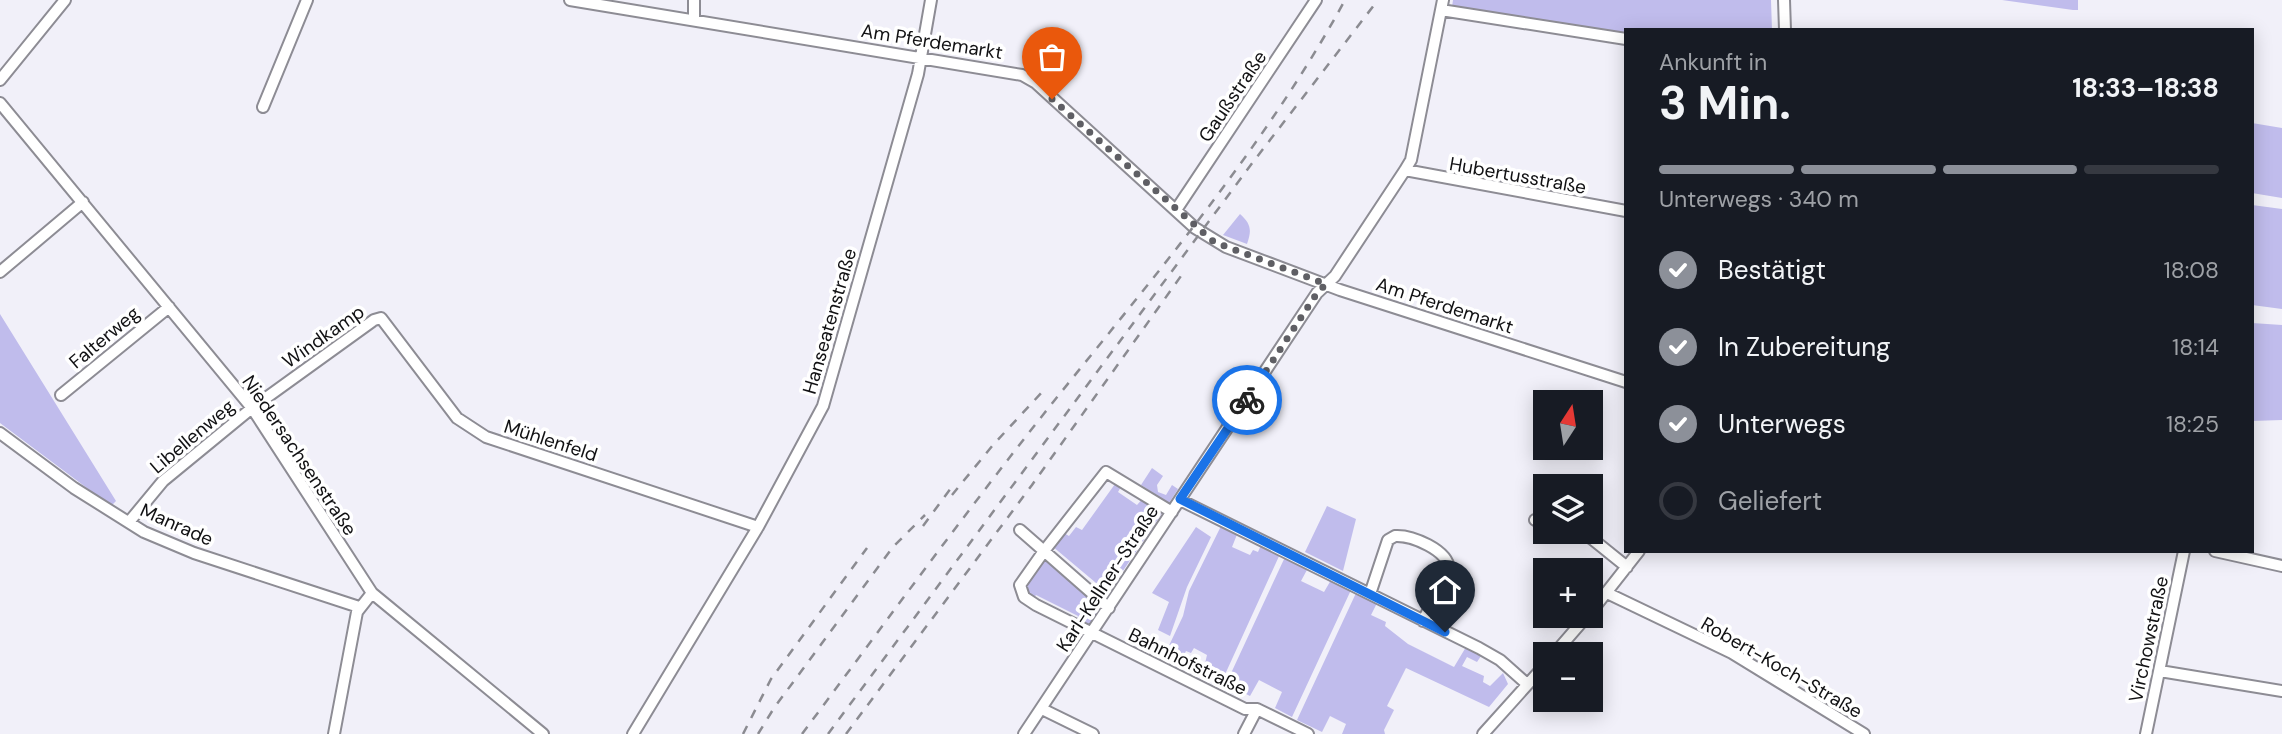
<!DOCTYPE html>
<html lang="de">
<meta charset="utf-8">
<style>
body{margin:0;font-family:"DM Sans",sans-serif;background:#20242c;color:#f1f3f6;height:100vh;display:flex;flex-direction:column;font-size:26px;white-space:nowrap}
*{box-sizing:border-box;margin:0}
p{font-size:23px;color:#9ea1a6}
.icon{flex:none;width:38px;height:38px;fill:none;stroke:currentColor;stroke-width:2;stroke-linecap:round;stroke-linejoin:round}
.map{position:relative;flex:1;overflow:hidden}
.sheet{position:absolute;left:1624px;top:28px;width:630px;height:525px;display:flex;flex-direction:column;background:#171b24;border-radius:0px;box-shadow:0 4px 18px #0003}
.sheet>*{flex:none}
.needle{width:46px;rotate:12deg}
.tools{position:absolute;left:1533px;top:390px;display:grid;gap:14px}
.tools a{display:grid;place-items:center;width:70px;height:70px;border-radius:0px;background:#171b24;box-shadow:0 4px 18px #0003;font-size:35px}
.pin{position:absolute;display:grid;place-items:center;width:60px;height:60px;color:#fff;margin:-72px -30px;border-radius:50% 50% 50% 0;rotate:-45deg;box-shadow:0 0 7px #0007}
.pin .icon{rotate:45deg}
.courier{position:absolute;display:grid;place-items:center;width:70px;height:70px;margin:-35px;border:5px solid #1a73e8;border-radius:50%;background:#fff;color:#222;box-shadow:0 2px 9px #0007}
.headline em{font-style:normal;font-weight:700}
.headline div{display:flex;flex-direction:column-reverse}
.headline{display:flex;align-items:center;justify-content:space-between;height:119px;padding:0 35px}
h1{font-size:46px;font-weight:700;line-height:52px}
.bar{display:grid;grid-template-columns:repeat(4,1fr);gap:10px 7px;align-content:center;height:84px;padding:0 35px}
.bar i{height:9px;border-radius:5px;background:#363941}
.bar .current{background:#8c9099}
.bar p{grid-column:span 4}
ol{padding:0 35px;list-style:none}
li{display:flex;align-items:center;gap:21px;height:77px}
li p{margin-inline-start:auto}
li .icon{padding:7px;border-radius:50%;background:#8c9099;color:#fff;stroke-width:4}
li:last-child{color:#9ea1a6}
li i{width:38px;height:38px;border:4px solid #363941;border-radius:50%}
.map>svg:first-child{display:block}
</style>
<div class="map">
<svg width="2282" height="734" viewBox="0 0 2282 734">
<rect width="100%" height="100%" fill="#f1f0f9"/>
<path fill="#c0bcec" d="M1453,0H1771L1772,30H1626V33L1452,7Z
M2002,0H2078V10H2073Z
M2252,123L2282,128V198L2252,193Z
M2252,205L2282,209V309L2252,305Z
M1240,214C1251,224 1252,230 1247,244L1223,235Z
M0,314L116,501L111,506L0,423Z
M2252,323L2282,325V420L2252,421Z
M1152,468L1163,476L1157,485L1158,492L1166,495L1172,485L1178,489L1169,503L1141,485Z
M1115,484L1122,485L1118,492L1137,505L1144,497L1164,510L1108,593L1052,546L1064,533L1069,536L1076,527L1082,530Z
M1327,506L1356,519L1343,571L1305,552Z
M1222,524L1238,532L1232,547L1250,555L1253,550L1258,552L1261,545L1280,554L1222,681L1203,672L1207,655L1194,648L1191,653L1186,651L1181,661L1165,654L1183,616L1189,591Z
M1196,527L1211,537L1187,587L1170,636L1158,630L1169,602L1152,593Z
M1285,557L1308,568L1301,581L1324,592L1331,580L1351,590L1292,717L1275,708L1282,692L1259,680L1250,696L1226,684Z
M1046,559L1103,608L1093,623L1086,625L1076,621L1078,616L1036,595L1033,599L1025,586Z
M1356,593L1377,603L1371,615L1386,622L1385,626L1408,644L1454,667L1466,647L1481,656L1477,662L1467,657L1462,666L1484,676L1483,682L1490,686L1503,673L1508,684L1489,707L1406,668L1387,706L1394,710L1384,730L1385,734H1342L1346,724L1330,716L1322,732L1297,720Z"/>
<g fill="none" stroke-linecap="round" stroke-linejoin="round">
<defs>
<path id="minor" d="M570,0L1022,75L1036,83L1195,228L1226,247L1340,290L1626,382
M1784,0L1785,30
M1441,10L1626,39
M694,20V0
M0,80L65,0
M0,103L252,408L372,593L543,734
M263,107L307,0
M1405,170L1626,211
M1176,210L1316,0
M0,272L83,202
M61,395L169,307
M0,433L74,488L144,532L194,553L359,607
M1180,500L1479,648L1500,660L1527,684
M1535,520L1545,523
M129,522L163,481L252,408L374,320L381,318L457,418L486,437L758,527
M1020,530L1044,551L1106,472L1172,512
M1573,532L1591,538L1627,567
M2215,551L2282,566
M1607,593L1732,653L1864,734
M1370,594L1388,540L1395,536C1412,535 1448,550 1449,569L1423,621
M1109,608L1044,551L1020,585L1024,597L1036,605L1245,709H1257L1308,734
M1591,612L1639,551
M1554,654L1587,616
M2160,671L2282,691
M1042,709L1093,734
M334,734L357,612L372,593
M633,734L758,527L823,406L918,74L931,0
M1024,734L1317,293L1335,276L1405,170L1411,160L1443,0
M1244,734L1257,709
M1483,734L1545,665
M2146,734L2184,551"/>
</defs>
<use href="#minor" stroke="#8d8c94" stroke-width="14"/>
<use href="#minor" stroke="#fff" stroke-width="10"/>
<path stroke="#8b8b91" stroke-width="2.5" stroke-dasharray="9 9" stroke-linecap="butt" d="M952,495L993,445L1044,390
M923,526L954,484
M743,734L771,679L867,548
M758,734L774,708L893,547L925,515
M802,734C885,623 967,510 1054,401C1157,273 1266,145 1345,0
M828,734L1253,162L1378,0
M846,734L1032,485L1181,276"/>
</g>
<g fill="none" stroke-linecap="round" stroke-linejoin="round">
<path stroke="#5f5f64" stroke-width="7" stroke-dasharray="0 12.6" d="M1052,99L1214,242L1326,284L1317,293L1247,400"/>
<path stroke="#1a73e8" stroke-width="9" d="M1247,400L1180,499L1445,632"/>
</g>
<g text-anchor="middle" stroke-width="7" stroke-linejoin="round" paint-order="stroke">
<g font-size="19" fill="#111113" stroke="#fff">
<text transform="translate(932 41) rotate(9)" y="7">Am Pferdemarkt</text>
<text transform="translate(1232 96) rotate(-56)" y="7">Gaußstraße</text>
<text transform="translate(1518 175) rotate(10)" y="7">Hubertusstraße</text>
<text transform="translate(1445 305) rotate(18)" y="7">Am Pferdemarkt</text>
<text transform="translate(829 321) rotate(-74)" y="7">Hanseatenstraße</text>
<text transform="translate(323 336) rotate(-35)" y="7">Windkamp</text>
<text transform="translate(104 337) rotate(-40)" y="7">Falterweg</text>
<text transform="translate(192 436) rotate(-40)" y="7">Libellenweg</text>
<text transform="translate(551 440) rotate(18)" y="7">Mühlenfeld</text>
<text transform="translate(300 455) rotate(56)" y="7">Niedersachsenstraße</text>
<text transform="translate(177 524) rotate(24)" y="7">Manrade</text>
<text transform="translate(1107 578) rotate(-57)" y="7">Karl-Kellner-Straße</text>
<text transform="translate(2148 639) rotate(-78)" y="7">Virchowstraße</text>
<text transform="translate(1188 661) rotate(26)" y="7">Bahnhofstraße</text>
<text transform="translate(1782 667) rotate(30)" y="7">Robert-Koch-Straße</text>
</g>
</g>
</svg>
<div class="tools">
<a><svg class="needle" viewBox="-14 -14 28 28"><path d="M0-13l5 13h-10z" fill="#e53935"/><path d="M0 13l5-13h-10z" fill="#9ea1a6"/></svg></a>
<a><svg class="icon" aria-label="layers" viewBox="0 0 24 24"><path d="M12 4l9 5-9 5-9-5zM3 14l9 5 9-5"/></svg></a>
<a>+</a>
<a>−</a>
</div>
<div class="pin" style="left:1052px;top:99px;background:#ea580c"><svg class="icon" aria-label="bag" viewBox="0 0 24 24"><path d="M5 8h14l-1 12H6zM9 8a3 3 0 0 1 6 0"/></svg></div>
<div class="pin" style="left:1445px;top:632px;background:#1f2937"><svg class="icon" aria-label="home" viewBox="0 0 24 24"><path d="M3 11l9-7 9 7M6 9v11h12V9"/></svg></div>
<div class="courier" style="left:1247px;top:400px"><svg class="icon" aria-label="bike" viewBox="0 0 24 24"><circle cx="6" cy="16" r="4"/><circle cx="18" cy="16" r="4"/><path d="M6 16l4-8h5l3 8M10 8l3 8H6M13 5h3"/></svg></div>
<section class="sheet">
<div class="headline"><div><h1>3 Min.</h1><p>Ankunft in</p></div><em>18:33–18:38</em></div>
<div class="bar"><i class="current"></i><i class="current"></i><i class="current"></i><i></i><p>Unterwegs · 340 m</p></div>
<ol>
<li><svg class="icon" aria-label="check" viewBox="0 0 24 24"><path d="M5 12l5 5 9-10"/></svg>Bestätigt<p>18:08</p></li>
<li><svg class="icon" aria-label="check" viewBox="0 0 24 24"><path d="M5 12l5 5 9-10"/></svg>In Zubereitung<p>18:14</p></li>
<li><svg class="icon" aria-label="check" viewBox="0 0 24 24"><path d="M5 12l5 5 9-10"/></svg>Unterwegs<p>18:25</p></li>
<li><i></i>Geliefert</li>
</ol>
</section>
</div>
